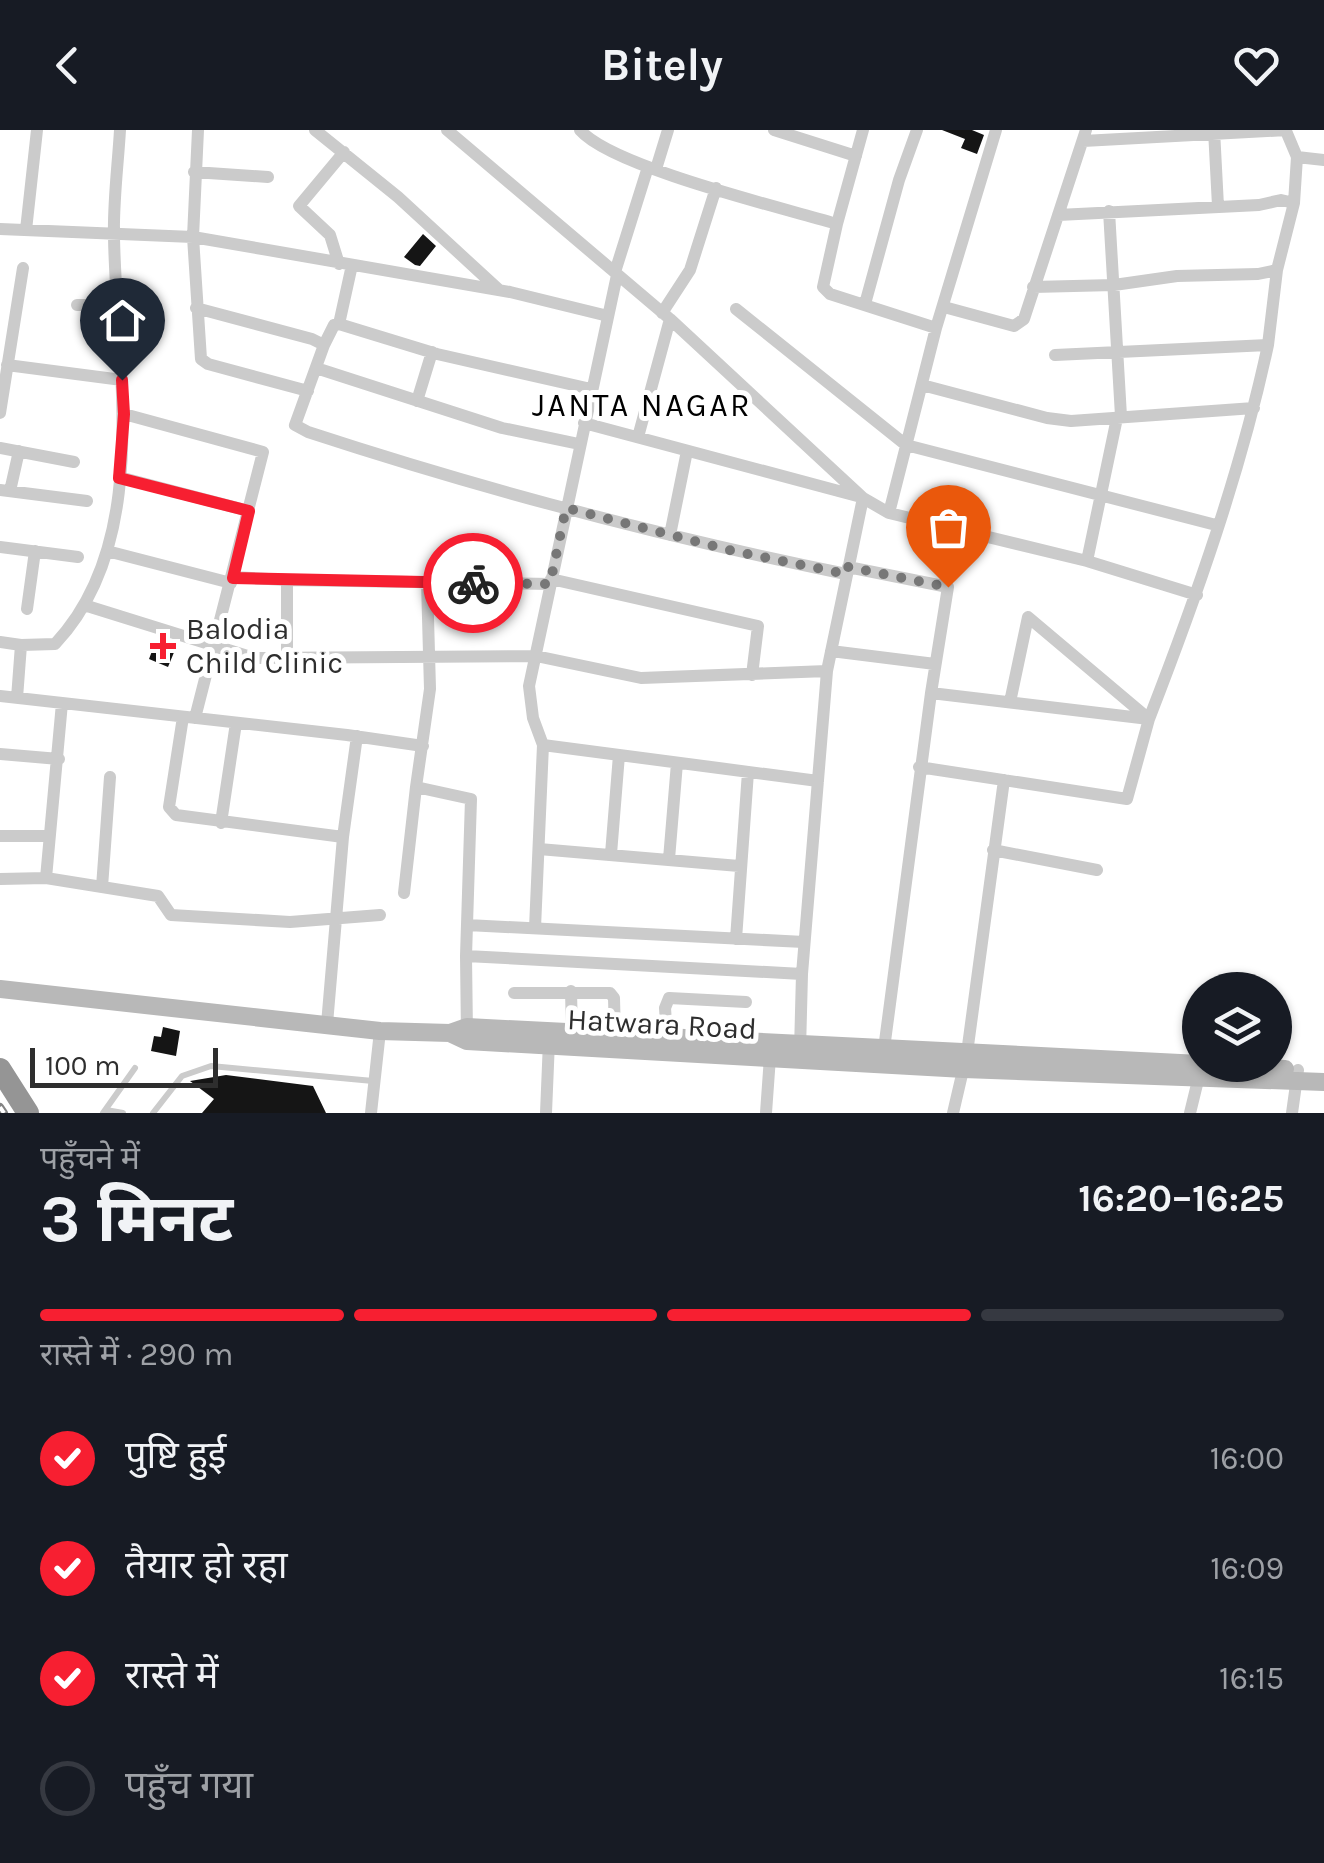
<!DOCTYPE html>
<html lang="hi">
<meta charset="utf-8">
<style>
body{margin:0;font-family:Karla,"Noto Sans Devanagari",sans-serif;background:#242831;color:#f1f3f6;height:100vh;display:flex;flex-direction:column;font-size:38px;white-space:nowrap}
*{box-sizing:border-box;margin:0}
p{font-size:32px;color:#9ea1a6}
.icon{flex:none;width:55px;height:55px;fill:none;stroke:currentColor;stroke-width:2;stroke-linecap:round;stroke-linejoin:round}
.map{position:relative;height:983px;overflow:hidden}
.panel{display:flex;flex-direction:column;background:#171b24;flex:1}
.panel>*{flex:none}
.buttons{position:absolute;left:1182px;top:842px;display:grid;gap:20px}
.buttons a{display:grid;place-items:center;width:110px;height:110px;border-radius:50%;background:#171b24;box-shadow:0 2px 8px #0004;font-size:50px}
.scale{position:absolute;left:30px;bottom:25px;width:188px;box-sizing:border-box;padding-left:10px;border:5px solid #2e2e2e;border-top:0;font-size:28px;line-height:35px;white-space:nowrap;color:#2e2e2e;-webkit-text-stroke:8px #fff;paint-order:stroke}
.pin{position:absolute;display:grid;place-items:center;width:85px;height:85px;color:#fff;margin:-102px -42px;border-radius:50% 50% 50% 0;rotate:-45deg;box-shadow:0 0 10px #0007}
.pin .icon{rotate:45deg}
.courier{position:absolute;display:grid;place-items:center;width:100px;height:100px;margin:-50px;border:8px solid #f71f31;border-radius:50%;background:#fff;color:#222;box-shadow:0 2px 12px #0007}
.head em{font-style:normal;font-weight:700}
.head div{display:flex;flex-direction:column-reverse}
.head{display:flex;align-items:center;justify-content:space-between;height:170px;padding:0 40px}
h1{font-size:65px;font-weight:700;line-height:75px}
.bar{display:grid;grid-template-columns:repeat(4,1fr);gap:15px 10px;align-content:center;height:120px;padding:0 40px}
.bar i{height:12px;border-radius:8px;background:#363941}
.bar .selected{background:#f71f31}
.bar p{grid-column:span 4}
ol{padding:0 40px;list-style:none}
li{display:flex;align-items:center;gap:30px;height:110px}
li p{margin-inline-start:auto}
li .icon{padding:10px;border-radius:50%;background:#f71f31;color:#fff;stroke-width:4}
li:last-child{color:#9ea1a6}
li i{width:55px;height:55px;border:5px solid #363941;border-radius:50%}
header{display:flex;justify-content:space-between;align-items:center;height:130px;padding:0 40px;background:#171b24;font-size:45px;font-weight:700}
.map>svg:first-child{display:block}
</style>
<header><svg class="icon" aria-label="back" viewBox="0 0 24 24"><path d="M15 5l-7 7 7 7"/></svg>Bitely<svg class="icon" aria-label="heart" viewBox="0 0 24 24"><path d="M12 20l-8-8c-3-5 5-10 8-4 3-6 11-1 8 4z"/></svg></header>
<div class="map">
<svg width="1324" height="983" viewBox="0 0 1324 983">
<rect width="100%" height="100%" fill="#fff"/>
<path fill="#151515" d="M942,0H972L984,5L977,24L961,18L965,9Z
M423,104L436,116L420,136L415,135L404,127Z
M157,508L177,515L168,537L149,529Z
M163,897L180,901L176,926L151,921L154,906L161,907Z
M226,945L313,956L326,983H202L214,969L190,951Z"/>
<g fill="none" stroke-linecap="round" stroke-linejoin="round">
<path stroke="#cbcbcb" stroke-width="6" d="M106,980L123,983
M103,983L135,938
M153,983L182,946L211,936L373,951"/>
<path stroke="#cbcbcb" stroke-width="12" d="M198,0L193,107L201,229L208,234L308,261
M315,0L398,67L498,159
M447,0L670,189L863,368L889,383L1087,431L1197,465
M580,0C612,37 783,78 837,94L823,157L830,164L936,198
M774,0L856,26
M1214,0L1218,76
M1286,1L1297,27L1294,73
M1083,11L1286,0
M1297,27L1324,30
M656,39L668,0
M194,42L268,47
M1109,81L1121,286
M1058,85L1259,75L1281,70L1294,73L1277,140
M837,94L863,0
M0,99L193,107L510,162L608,186
M26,100L37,0
M339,134L330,105L299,76L344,22
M615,142L648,37
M1033,157L1114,155L1177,146L1258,144L1277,140L1268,215
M865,174L899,50L917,0
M77,175H117
M944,177L1014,196L1024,189L1086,0
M196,178L312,209L324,215L295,295L308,302C485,360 664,407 846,444
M736,179L906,315L1216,395
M662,183L690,140L716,58
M339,194L352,135
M324,215L334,195L339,194L437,224L591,259
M7,235L122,250
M316,238L502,298L579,314
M922,255L1047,288L1071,291L1254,278
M417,271L432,222
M0,283L23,138
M124,284L263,322L195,588
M584,293L861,367
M638,307L670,189
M0,318L74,332
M119,347L249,381
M0,360L87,371
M10,361L19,321
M889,383L936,198L996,0
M670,405L687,321
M0,417L78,427
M107,421L231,453
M1087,431L1117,288
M848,437L948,457L931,563
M233,447L287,450
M551,449L758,496L752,545
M427,452L430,559L416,657L471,669L466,826L467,904
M84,475L254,528L536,526L641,548L827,541
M27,479L35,421
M0,512L21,515L55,514C153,410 116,237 114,107C113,72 118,35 120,0
M831,521L935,534
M287,527V450L550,454
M0,566L347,605L423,616
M17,568L21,515
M183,587L169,677L176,685L343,707L357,606
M543,615L818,651
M0,624L59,629
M919,637L1127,669L1149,589L1028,487L1010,572
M221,693L236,593
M0,706H49
M539,719L739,736
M993,720L1097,740
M611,724L619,625
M669,729L677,633
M46,748L158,766L171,785L290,792L380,785
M0,749L46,748L62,573
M102,757L110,647
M404,763L416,657
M467,795L804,812
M535,798L543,615L533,588L529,556L617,145
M736,809L748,642
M466,826L802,844
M571,861L572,903
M514,863H610L614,868L615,905
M327,894L343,707
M667,907L665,878L669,868L746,872
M884,919L931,563L1149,589C1196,468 1241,341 1268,215L1055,225
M800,920L802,844L827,541L863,368
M371,983L380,901
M546,983L549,911
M766,983L770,927
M953,983L967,923L1004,650
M1190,983L1200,942
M1292,983L1298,940"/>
<path stroke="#b8b8b8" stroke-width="18" d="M0,859L380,901L450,903L467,911L964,939L1324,952
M450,903L467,897L1200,934
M1215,935L1285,939"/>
<path stroke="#959595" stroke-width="22" d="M0,939L28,983"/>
<defs>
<path id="rail" d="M0,977L4,983"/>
</defs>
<use href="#rail" stroke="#838383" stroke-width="8"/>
<use href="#rail" stroke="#fff" stroke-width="4" stroke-dasharray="11" stroke-linecap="butt"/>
</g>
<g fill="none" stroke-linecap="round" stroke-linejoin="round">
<path stroke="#777" stroke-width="10" stroke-dasharray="0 18" d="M473,453L550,454L566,378L733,421L846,444L848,437L948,457"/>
<path stroke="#f71f31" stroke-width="12" d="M122,250L124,284L119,348L249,381L233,448L473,453"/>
</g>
<path fill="#f71f31" stroke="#fff" stroke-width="4" d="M158 501h10v10h10v10h-10v10h-10v-10h-10v-10h10z"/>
<g text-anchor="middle" stroke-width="10" stroke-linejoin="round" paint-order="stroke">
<g font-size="30" fill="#2e2e2e" stroke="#fff" text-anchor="start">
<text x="186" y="509">Balodia<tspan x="186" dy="34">Child Clinic</tspan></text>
</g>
<g font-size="30" fill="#2e2e2e" stroke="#fff">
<text transform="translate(662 894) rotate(3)" y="10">Hatwara Road</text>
</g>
<g font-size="32" letter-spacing="2.5" fill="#000" stroke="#fff">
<text x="642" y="286">JANTA NAGAR</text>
</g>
</g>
</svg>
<div class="buttons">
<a><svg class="icon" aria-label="layers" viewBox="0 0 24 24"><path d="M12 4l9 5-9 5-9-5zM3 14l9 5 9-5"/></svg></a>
</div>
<div class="scale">100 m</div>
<div class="pin" style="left:948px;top:457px;background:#ea580c"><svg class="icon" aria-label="bag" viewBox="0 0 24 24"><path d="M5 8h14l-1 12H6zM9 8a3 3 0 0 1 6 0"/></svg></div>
<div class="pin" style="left:122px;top:250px;background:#1f2937"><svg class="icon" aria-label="home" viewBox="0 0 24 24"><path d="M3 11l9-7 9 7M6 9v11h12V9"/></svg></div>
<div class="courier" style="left:473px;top:453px"><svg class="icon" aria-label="bike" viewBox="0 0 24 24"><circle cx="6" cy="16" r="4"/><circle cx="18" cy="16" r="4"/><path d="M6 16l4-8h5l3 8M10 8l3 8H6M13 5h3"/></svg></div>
</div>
<section class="panel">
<div class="head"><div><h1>3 मिनट</h1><p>पहुँचने में</p></div><em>16:20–16:25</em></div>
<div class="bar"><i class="selected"></i><i class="selected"></i><i class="selected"></i><i></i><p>रास्ते में · 290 m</p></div>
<ol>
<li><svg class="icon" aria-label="check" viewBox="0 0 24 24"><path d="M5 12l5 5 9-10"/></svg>पुष्टि हुई<p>16:00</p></li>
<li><svg class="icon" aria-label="check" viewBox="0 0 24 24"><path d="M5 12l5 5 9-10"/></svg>तैयार हो रहा<p>16:09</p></li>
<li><svg class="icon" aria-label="check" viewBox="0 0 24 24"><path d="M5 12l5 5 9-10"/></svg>रास्ते में<p>16:15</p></li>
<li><i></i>पहुँच गया</li>
</ol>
</section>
